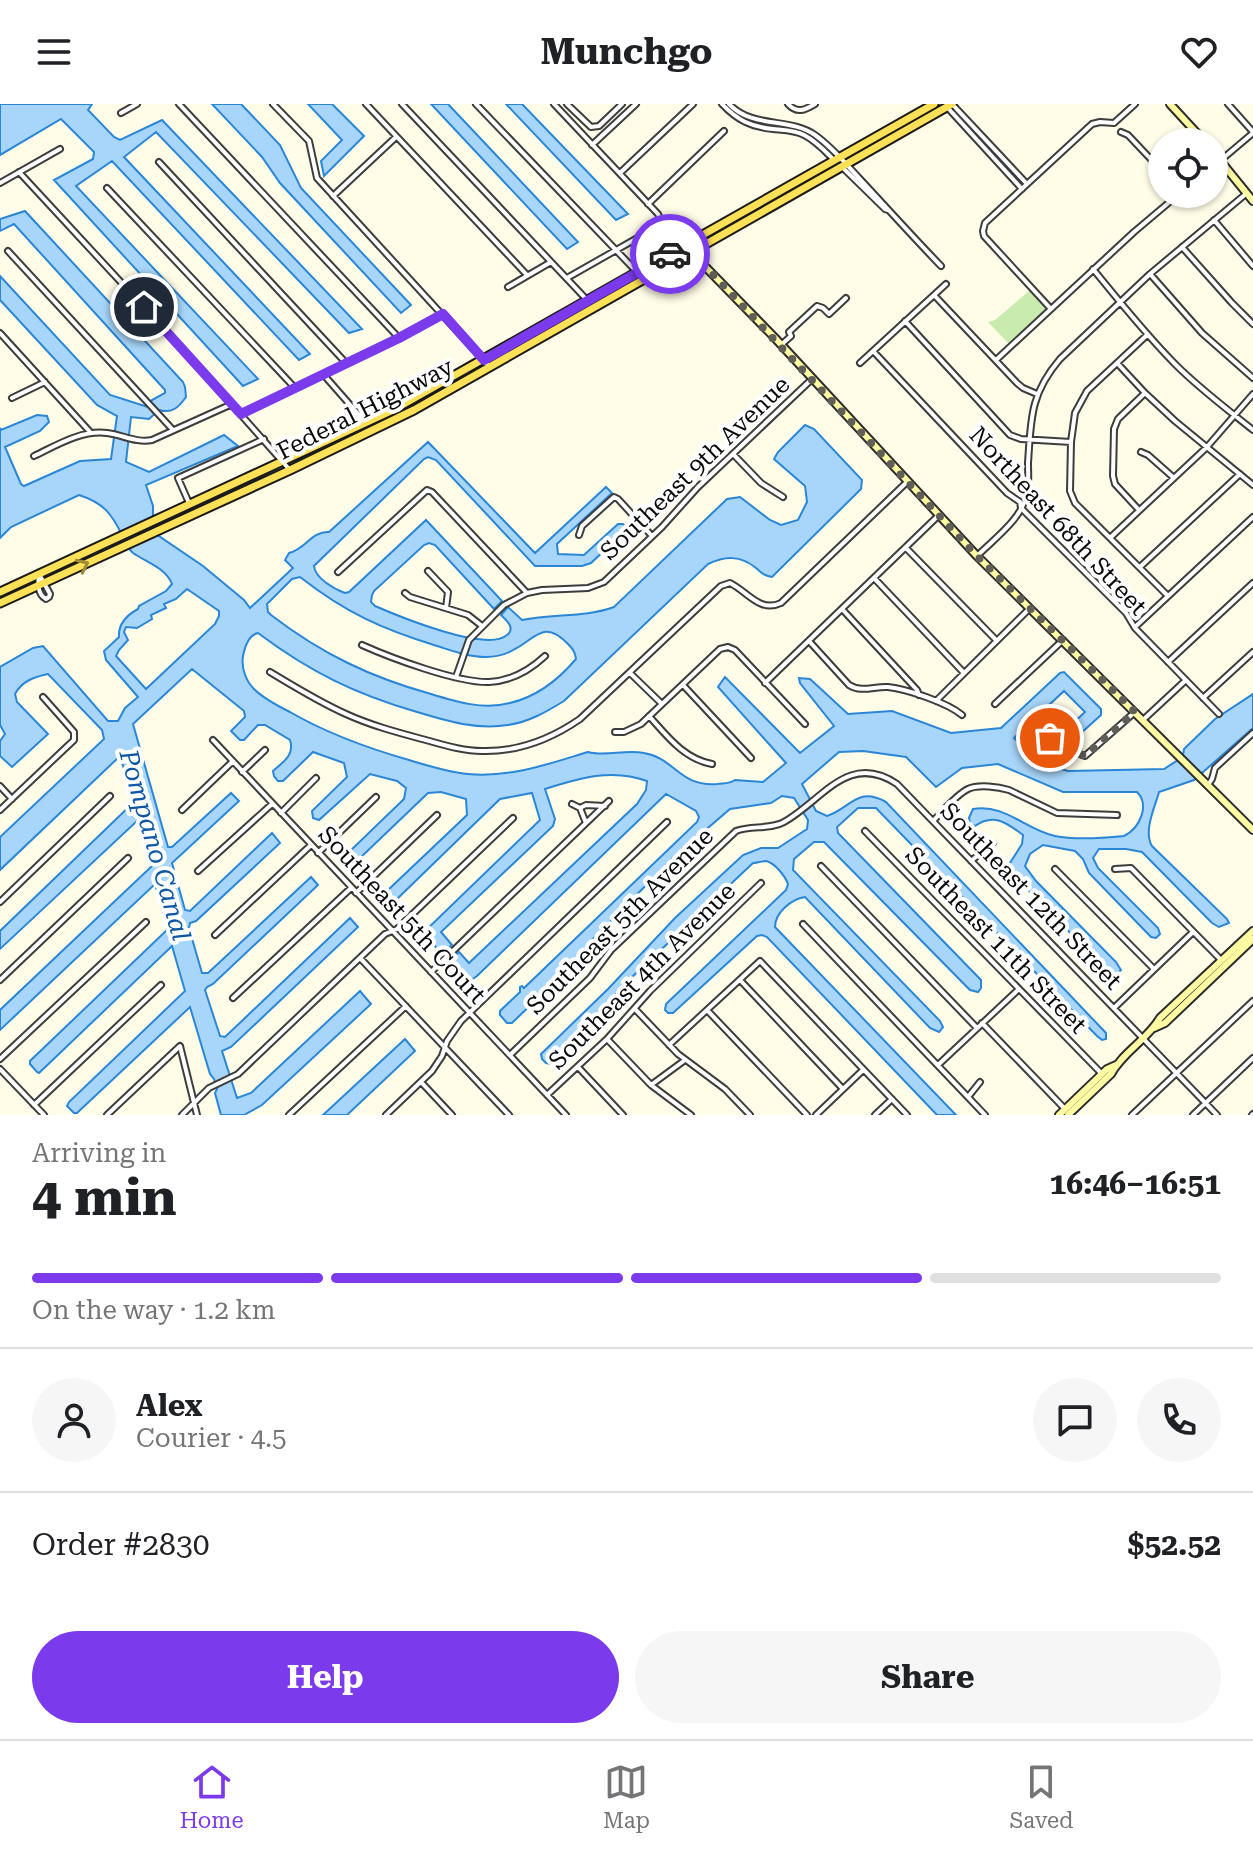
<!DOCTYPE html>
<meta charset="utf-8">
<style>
body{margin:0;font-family:"Roboto Serif",serif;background:#f6f6f6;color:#202124;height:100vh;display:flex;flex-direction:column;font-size:30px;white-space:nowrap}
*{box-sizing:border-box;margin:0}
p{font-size:26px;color:#757577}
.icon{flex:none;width:44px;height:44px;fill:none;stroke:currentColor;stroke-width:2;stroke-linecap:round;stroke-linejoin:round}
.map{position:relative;height:1011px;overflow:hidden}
.sheet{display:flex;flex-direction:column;background:#fff;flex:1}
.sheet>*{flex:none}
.fabs{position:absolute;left:1148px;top:24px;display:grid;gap:16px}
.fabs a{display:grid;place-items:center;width:80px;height:80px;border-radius:50%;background:#fff;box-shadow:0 2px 6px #0004;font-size:40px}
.pin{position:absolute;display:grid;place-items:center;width:68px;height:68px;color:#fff;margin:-34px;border:4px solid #fff;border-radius:50%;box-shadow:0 2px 8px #0007}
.courier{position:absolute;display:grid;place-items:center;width:80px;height:80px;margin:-40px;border:6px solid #7c3aed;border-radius:50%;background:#fff;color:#222;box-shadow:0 2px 10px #0007}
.head em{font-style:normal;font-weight:700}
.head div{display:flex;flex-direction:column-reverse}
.head{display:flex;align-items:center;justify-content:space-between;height:136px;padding:0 32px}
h1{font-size:52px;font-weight:700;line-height:60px}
.bar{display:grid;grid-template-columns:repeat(4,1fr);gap:12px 8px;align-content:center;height:96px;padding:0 32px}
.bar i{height:10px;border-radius:6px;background:#e0e0e0}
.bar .selected{background:#7c3aed}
.bar p{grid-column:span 4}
.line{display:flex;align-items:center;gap:20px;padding:0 32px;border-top:2px solid #e0e0e0}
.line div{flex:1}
.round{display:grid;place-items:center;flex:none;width:84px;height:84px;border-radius:42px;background:#f6f6f6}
.action{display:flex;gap:16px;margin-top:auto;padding:16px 32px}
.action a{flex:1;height:92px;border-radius:48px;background:#7c3aed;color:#fff;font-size:32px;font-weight:700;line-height:92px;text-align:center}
.action a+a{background:#f6f6f6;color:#202124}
header{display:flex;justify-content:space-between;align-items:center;height:104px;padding:0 32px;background:#fff;font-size:36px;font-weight:700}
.tabs{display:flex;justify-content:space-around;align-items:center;height:112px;border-top:2px solid #e0e0e0;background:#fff;font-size:22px;color:#757577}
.tabs a{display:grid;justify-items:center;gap:4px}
.tabs .selected{color:#7c3aed}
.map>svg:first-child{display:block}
</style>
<header><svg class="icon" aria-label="menu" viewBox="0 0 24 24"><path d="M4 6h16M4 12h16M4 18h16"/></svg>Munchgo<svg class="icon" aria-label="heart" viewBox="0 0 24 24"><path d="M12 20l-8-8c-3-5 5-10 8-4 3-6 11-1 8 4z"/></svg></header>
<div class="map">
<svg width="1253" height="1011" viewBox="0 0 1253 1011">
<rect width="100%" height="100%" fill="#fffce7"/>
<path fill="#caebaf" d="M1029,187H1032L1047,203V207L1010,241L988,218L995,216Z"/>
<path fill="#a8d6fa" stroke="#2a86d6" stroke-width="2" fill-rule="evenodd" d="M0,0H92L88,6L114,33L120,36L162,16L362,225L349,229L156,28L124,53L310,250L299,256L112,57L76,82L258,275L243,282L54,76L93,55L94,48L61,15L0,51Z
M212,0H241L280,41L301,84L411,201L401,209L280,79L262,53Z
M308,0H332L364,32L324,72L321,57L342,36Z
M431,0H448L578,138L567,145Z
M506,0H522L628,110L616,116Z
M25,107L183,278L185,283L186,293C179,303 172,310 159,306L149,315L131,313L126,358L149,368L224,331L238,342L146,381L153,402V413L159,432L203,462L244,496L250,504L293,464L285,456L289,449C306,445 311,427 329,428L428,338L535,449L606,383L612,389L557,440L558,450L584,451L618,420H623L625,422L624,428L591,459L582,462H535L436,356L428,353L424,355L314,462C315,474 334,485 345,489L349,488L426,416L502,497L494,505L435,441L429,439L424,441L374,487L372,491L371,498L375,502C398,512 487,549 507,531C516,524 506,516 501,511L508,503L522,516C553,509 584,514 614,503L727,395L740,393L770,416L781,421L798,416L807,398L805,382L774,355L778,348L805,321L814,325L862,376L861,385L772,473C764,472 762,469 756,464C740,451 725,452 708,460L564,597C546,608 529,618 508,621C476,626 447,617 417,608C355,590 310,568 258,529C249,531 245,542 243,552C241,564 246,577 254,585C264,595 278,602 290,608C328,630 367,644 409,656C429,662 448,668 468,670C510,674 548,660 588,648C606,653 625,645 644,649C675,654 679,683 717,680C725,679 729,680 735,676L763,678L786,659L718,583L725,573L800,649L834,622L800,579L799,574L810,575L848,610L892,607L951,629L1001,624L1060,569L1064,568L1101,605V611L1081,629L1072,620L1085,608L1064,587L1014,634L1042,659L1068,667L1164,665L1178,656L1183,651L1184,645L1215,615L1253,590V624L1194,676L1159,688C1155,703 1143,727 1152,742L1227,815L1229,819L1219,823L1212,819L1142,748L1126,745H1099L1093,754L1098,764L1158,824L1160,830L1156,834L1151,833L1089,769L1083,755L1075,747L1043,741L1030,750L1025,762L1036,777L1116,858L1121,866L1116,870H1111L1011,769L1008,762L1022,740L1023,731C1006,718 993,709 975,722L970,720L969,714L973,705C1004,699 1026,726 1055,732C1075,736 1104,734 1124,732C1140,724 1150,701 1137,688H1063L998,660L962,664L936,683L906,653L863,647L839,648L802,680L816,707L827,712C851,704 857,682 886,698L1106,929V935L1102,936L1097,932L876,704H858L837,723L838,729L981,876V884L978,888L970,886L824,738H814L794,755L793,766L940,917L943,923L939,928L930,924L805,793C791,795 775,809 775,823L956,1011H937L767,833L762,831L757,832L673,909H668L665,906L666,900L786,786L788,780C785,772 775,759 766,757C763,757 755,759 753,759L630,875L551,960L546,959L542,955L541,950L608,885L675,814L743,751L761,744H778L807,725L808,716L794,694L782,692L771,699L730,705L673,754L589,839L570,863L512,919H507L500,911V907L520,888V883L522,882L524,884L697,718L699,713L696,707L666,690L477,872L471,876L466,875L449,857L459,848L469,859L637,700L646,686L647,677C612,664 579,674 545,685L555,715L553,722L441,828L452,841L442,850L423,829L540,716L532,689L500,695L395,797H392L387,792V787L467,711L466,695L441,688L428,689L358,756L351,755L350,747L404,695L406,684L397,677L370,670L319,716L313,714L312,707L347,673L344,659L313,648L283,677H278L274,672L273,667C283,658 295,651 290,636L265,621H258L244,636H240L231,627L245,613L244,607L192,565L133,620L168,743H172L231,689L239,697L172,759L185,806L190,807L272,729L280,739L196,817L190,819L189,824L202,869H208L311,773L318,781L213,880L207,883L205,886L220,932L225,933L350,814L358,823L231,943L222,947L237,994L251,989L360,887L371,900L262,1001L244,1011H221L215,989L217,985L214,975L210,970L190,903L77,1009H74L67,1002L69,998L185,887L172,842L39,969L37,968L30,960V957L168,825L155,780L0,926V906L152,762L138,716L0,845V827L134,698L120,652L0,766V733L104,635L102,626L48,570C34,573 22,577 15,590L17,598L48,630L12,663L0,652V637L5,630L0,621V563L33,544L43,542L108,617H118L125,604L138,593L106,556L104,547L119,533C118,519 127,511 138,505L139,502L166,487L172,480C166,464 146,458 133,449C128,445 126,438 123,433C112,410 104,399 79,391L11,423L0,434V324L1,326L37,311L47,312L49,318L40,327L5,343L21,380L24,382L80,357L111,355L117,312L97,301L0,196V172L110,291L148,303L152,296L165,289V286L14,120L0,127V115ZM300,473C346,509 382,525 437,542C453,547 469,553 486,553C496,553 507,550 515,545C536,534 544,515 568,540C573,545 575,548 576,555C559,575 536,593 510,599C483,606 457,598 431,590C370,573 322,550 271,511L268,508L267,500L292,475ZM187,485L219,507V512L215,520L146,585L116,552L119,546L128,536L124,528L126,523L137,524L152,515L151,511L166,504L164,500L176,495Z
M405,935L415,947L347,1011H323Z"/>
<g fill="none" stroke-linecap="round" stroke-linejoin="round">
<defs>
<path id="street" d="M179,0L399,234
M273,0L309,37L317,74L490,263
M366,0L527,171
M402,0L587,196
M476,0L636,167
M554,0L658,110L662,119L683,140
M567,0L591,23L599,22L622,0
M722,0C737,16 751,23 773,25C783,26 795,26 804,31C816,37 825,47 834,56
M729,0C753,25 789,13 815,31C832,43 846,60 860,75C887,104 913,133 941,162
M788,0C797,10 805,6 815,0
M952,0L1027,80
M1228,0L1253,28
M947,3L1022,85
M121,9L137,0
M1121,28L1128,31L1162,67
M592,41L636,0
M159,58L346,259
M841,62L885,105L888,106
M1214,62L1253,29
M19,68L179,241L289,365
M620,69L693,0
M0,79L60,45
M107,84L295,284
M333,92L396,33
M648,100L724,27
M1214,116L1253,162
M1182,143L1232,199L1253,220
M8,147L173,326
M1093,165C1120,198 1146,231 1176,261C1200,285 1227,305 1253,326
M1151,171L1202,229L1253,274
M567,174L662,120
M508,183L551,158
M934,191L1017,279L1023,284L1037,290
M1051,205L984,132L983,127L985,119L1092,20L1100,18L1114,19L1135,0
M905,217L1010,331L1021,335L1071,338
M0,229L91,329
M1147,231L1087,287L1075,309L1071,338L1070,387L1075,399L1168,492
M781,241L791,232L789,228L817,202L823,204L829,210L846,194
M873,247L1007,389L1020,398L1021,404L1126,509L1135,524L1219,610
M996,256L1134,128L1179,90
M860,259L946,180
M1118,260L1145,289L1175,317L1253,381
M323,270L366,319
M12,294L45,278
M241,310L399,234L443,210
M1141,348L1148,351L1174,374
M734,351L761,379L783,393
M34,352C57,341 81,326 107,329C123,331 136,339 152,336L232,300
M189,399L178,374L264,335
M1139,406L1115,380L1113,372L1114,325L1118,315L1145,289
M579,431L582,422L614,393L618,395L652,432
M1111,433L1207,343L1253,290
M906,444L997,537
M977,452C995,434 1021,416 1027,390C1029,380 1028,369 1028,359C1031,315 1030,290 1060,255L1150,170L1247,89
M1140,463L1240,370
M428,467L448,488L446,504
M338,468L427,386L432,388L527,489
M39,470L50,490L49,493L46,495C37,490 38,479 39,470Z
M874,474L964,569
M405,489L410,493L468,511L482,522
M842,505L917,586L919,591
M1135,523L1253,413
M809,537L849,581C862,589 874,582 888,583C907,585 948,599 962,611
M362,541C391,554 458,579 489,578C510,577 530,566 545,552
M1168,558L1253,479
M270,568C295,583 319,598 346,610C370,621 396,628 422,635C441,640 461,647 482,647C518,648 551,635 580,615L721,482L730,479C748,488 760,509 781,499L908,377
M630,569L662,600
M456,573L469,536L504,501L527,489L542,486L588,484L604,478L662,423L698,383L812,275
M765,579L939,411
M683,581L751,654
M1203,594L1253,548
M936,597L1029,505
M995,600L1063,536
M649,612C667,632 684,655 712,660
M1143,616L1186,576
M1065,617L1058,621L1050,629V634L1062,643L1085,652L1135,608
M615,628H624L641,620L720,545L728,543L735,546L805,620
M213,636L566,1011
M242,668L265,646
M1208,681L1212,675L1215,664L1253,629
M0,682L12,695
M572,700L580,704
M0,706L74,636V628L43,593
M182,706L232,658
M281,709L316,674
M933,717C942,708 957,690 968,685C979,680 999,683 1009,686L1057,709L1117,711
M586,719L580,704L586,701L605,702
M865,727L1102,970
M318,749L376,693
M971,757L993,739
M821,762L977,924
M1055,765L1154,865
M1115,765L1131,764L1222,857
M198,767L272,700
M356,789L437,711
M0,798L110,692
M803,820L985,1011
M215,831L311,741
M360,854L509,1011
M431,868L609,697
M0,876L128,754
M740,876L843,985
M233,894L351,784
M1114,904L1193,828
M635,905L678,950L725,985L750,1011
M707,906L807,1011
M982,919L1065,1005
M607,935L651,981L691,1011
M669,941L760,857L907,1011
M510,951L590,874L611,846L736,727C751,721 770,726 784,718C822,697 848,647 897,680L1217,1011
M0,955L146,818
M938,961L1019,885
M578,963L623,1011
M0,965L44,1011
M421,978L452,1011
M651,981L685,956
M547,991L607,935L650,887L761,779
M968,993L980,978
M34,1001L161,881
M107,1011L180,942L197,1011
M182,1011L209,984L238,970L385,830L397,825L513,714
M289,1011L406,902
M386,1011L432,967L442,952L447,937L461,917L667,718
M816,1011L863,966
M875,1011L892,995
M1132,1011L1253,897
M1193,1011L1253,954
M1252,1011L1253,1010"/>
<path id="secondary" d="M1170,0L1205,38
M1214,49L1253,97
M685,142L775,234L977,452L1253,726
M1154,924L1165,919L1253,835
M1059,1011L1107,965L1116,961
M1068,1011L1111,970C1123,948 1147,936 1160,914L1253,827"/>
<path id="primary" d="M0,488L395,305L934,0
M0,499L290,366L414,306L952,0"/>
</defs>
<use href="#street" stroke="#3d3d3d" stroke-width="8"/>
<use href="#secondary" stroke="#2c2c2c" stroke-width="10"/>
<use href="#primary" stroke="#1b1b1b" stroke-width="11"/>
<use href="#street" stroke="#fff" stroke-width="4"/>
<use href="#secondary" stroke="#fffba2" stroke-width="6"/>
<use href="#primary" stroke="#ffe157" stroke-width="7"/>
</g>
<defs><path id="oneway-chevron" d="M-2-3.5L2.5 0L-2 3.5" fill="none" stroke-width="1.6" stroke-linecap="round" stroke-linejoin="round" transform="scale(2)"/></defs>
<use stroke="#9d8b38" href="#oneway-chevron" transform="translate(83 461) rotate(-25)"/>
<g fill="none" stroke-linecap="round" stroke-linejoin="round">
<path stroke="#605f57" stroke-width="8" stroke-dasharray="0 14.4" d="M670,150L685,142L692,148L977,452L1135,608L1085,652L1062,643L1050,634"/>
<path stroke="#7c3aed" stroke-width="10" d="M144,203L241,310L399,234L443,210L484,256L670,150"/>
</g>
<g text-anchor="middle" stroke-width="8" stroke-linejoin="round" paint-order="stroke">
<g font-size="24" fill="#0a0a0a" stroke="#fff">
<text transform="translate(365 305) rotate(-27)" y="8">Federal Highway</text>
<text transform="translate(695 364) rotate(-44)" y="8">Southeast 9th Avenue</text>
<text transform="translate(1058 417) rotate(47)" y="8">Northeast 68th Street</text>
<text transform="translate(1031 792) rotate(46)" y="8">Southeast 12th Street</text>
<text transform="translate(402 811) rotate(47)" y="8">Southeast 5th Court</text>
<text transform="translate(620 817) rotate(-45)" y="8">Southeast 5th Avenue</text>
<text transform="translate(996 836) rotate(46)" y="8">Southeast 11th Street</text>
<text transform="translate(642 872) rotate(-45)" y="8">Southeast 4th Avenue</text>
</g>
<g font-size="26" font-style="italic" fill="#0d57a3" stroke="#fff">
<text transform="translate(155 741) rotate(74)" y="9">Pompano Canal</text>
</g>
</g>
</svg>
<div class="fabs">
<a><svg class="icon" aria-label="locate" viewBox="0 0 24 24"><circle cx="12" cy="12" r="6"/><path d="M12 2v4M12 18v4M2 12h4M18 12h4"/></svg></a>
</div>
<div class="pin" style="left:1050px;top:634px;background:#ea580c"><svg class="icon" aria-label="bag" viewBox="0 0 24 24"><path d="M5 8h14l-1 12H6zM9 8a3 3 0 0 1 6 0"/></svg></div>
<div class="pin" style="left:144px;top:203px;background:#1f2937"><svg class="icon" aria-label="home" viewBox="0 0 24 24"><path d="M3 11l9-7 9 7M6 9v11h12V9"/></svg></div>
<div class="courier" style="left:670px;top:150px"><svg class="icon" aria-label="car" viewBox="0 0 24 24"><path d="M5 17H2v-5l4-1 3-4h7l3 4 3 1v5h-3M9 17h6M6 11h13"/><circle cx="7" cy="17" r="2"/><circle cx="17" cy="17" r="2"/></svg></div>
</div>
<section class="sheet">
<div class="head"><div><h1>4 min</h1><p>Arriving in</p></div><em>16:46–16:51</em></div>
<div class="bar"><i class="selected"></i><i class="selected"></i><i class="selected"></i><i></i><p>On the way · 1.2 km</p></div>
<div class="line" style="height:144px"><a class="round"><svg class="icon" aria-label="person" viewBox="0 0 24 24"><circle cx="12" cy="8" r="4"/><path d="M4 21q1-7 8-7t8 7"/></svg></a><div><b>Alex</b><p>Courier · 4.5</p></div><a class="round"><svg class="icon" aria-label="chat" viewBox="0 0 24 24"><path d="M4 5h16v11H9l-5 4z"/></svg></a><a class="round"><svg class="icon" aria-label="phone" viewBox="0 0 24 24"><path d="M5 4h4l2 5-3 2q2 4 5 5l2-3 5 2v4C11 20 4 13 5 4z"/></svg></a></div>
<div class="line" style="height:104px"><div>Order #2830</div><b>$52.52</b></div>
<div class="action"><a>Help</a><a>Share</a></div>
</section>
<nav class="tabs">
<a class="selected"><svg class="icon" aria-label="home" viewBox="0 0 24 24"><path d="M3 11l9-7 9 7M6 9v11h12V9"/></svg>Home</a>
<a><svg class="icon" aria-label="map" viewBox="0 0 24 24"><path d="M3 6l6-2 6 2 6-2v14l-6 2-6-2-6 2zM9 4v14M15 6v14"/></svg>Map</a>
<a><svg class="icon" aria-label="saved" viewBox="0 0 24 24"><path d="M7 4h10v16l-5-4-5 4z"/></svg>Saved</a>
</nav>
